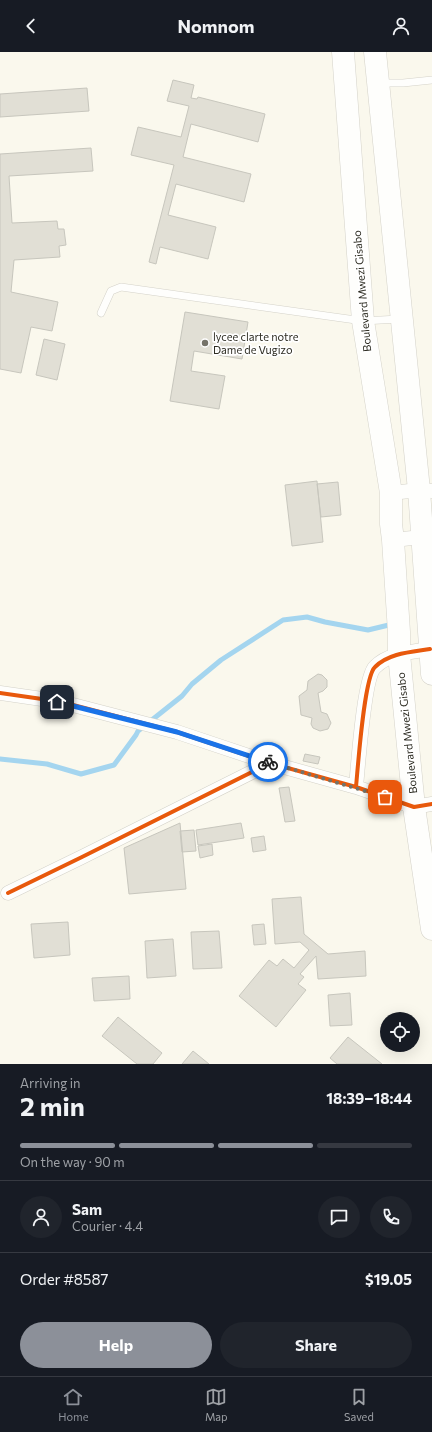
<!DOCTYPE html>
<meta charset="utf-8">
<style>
body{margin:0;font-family:Commissioner,sans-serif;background:#20242c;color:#f1f3f6;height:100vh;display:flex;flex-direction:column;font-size:15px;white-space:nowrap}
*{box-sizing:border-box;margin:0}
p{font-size:13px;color:#9ea1a6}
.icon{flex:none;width:22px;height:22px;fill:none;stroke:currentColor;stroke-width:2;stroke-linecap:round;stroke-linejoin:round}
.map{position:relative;height:1012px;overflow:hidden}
.drawer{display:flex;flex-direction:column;background:#171b24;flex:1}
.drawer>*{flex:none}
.tools{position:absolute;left:380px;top:960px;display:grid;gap:8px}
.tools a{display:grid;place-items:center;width:40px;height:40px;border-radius:50%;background:#171b24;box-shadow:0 4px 16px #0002;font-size:20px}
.pin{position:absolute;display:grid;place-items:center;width:34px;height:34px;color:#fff;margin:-17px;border-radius:8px;box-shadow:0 2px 6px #0006}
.courier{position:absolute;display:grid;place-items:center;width:40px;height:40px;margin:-20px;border:3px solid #1a73e8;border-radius:50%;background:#fff;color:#222;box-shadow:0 1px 5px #0007}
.overview em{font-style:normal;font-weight:700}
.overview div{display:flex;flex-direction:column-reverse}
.overview{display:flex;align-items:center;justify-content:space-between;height:68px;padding:0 20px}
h1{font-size:26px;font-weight:700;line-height:30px}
.bar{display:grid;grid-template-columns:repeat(4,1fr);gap:6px 4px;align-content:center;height:48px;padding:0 20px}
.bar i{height:5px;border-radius:3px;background:#363941}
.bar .selected{background:#8c9099}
.bar p{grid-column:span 4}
.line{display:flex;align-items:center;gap:10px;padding:0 20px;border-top:1px solid #363941}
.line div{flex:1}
.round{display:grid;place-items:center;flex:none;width:42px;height:42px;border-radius:21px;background:#20242c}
.cta{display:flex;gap:8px;margin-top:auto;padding:8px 20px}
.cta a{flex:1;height:46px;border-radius:24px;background:#8c9099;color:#fff;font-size:16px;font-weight:700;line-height:46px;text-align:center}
.cta a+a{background:#20242c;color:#f1f3f6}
header{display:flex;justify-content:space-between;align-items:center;height:52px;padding:0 20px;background:#171b24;font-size:18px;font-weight:700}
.tab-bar{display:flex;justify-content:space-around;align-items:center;height:56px;border-top:1px solid #363941;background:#171b24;font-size:11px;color:#9ea1a6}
.tab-bar a{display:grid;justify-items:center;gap:2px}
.tab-bar .selected{color:#8c9099}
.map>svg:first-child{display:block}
</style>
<header><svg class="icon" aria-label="back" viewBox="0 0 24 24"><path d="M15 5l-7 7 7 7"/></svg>Nomnom<svg class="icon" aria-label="person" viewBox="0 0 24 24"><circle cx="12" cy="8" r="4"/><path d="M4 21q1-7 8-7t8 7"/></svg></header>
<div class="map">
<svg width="432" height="1012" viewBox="0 0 432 1012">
<rect width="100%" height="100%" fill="#faf8ed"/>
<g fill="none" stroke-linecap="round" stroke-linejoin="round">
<path stroke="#a4d5ef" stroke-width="5" d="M0,707L47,712L81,722L114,713L136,683L138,679L182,644L192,632L221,608L283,568L307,565L325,570L368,578L393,572"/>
</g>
<path fill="#e1dfd5" stroke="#c7c6bd" d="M173,28L194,33L191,46L197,47L198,45L265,62L258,90L191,72L183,105L251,122L244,150L176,132L168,163L216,175L208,207L160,195L156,212L149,210L174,113L131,103L138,75L181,85L189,54L167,49Z
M87,36L89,59L0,65V42Z
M91,96L93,119L9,124L12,171L57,169L58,177H64L66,193L59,194L60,205L14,208L11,240L58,250L52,279L31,275L21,321L0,317V102Z
M185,260L248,270L242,307L194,299L191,319L225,324L219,357L170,349Z
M44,287L65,292L57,328L36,323Z
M317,429L323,490L292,494L285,433Z
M338,430L341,463L321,465L317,432Z
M318,622L322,623L327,628V635L323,639L318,641L321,660L327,662L331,671L328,677L320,679L313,676L311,672L312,666L301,663L299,644L307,638L308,629Z
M305,702L320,705L318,712L303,709Z
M289,735L295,769L285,770L279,736Z
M180,771L186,837L129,842L124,796Z
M241,771L244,786L198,793L196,778Z
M194,778L196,799L182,800L180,779Z
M264,784L266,798L253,800L251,786Z
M212,792L213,803L200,806L198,794Z
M301,845L304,882L328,902L365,899L366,924L318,927L316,904L300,922L304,925L298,932L306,938L276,975L239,944L269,908L277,914L283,907L294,916L309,898L300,890L275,892L272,847Z
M68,870L70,903L34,906L31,872Z
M264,872L266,892L254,893L252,873Z
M219,879L222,916L193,917L191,880Z
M173,887L176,924L147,926L145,889Z
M129,924L130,947L94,949L92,926Z
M350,941L352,973L330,974L328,943Z
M118,965L162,1001L153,1012H137L102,984Z
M348,985L382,1012H337L330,1006Z
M193,999L209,1012H182Z"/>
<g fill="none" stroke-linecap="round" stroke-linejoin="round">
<defs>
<path id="service" d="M380,31H403L432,28
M101,261L111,239L121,235L363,269L399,267"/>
<path id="minor" d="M391,441L419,438L432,439
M393,488L422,485L430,482
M0,641L42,647L73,653L177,680L270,711L356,735L414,755L432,752
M356,735C358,715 364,625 375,615C389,601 411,600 430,597
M8,841L82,805L270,711"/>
<path id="primary" d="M343,0L363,269L391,441V472L393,488L399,580V602L414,755L432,877
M375,0L419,438L432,622"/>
</defs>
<use href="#service" stroke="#d4d2c9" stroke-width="8"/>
<use href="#minor" stroke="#d4d2c9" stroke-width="15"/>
<use href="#primary" stroke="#d4d2c9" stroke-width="23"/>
<use href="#service" stroke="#fefefc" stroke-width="7"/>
<use href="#minor" stroke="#fefefc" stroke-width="14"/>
<use href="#primary" stroke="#fefefc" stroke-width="22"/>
<defs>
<path id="cycleway" d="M0,641L42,647L73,653L177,680L270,711L356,735L414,755L432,752
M356,735C358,715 364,625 375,615C389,601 411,600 430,597
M8,841L82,805L270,711"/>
</defs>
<use href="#cycleway" stroke="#fff" stroke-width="6"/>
<use href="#cycleway" stroke="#e8590c" stroke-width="4"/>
</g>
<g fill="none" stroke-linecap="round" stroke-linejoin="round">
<path stroke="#757369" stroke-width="4" stroke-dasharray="0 7.2" d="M268,710L385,745"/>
<path stroke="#1a73e8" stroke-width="5" d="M57,650L177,680L268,710"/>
</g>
<circle fill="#757369" stroke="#fff" stroke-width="1.5" cx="205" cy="291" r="4"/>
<g text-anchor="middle" stroke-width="3.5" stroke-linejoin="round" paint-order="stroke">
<g font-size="11" fill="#2d2c22" stroke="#fff">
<text transform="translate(362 239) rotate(-95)" y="4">Boulevard Mwezi Gisabo</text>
<text transform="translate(407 681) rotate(-96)" y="4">Boulevard Mwezi Gisabo</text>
</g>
<g font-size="11" fill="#2d2c22" stroke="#fff" text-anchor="start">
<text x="213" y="289">lycee clarte notre<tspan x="213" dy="13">Dame de Vugizo</tspan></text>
</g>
</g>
</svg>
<div class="tools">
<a><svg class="icon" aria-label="locate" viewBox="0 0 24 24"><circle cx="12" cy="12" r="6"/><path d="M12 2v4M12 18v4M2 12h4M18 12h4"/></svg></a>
</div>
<div class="pin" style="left:385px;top:745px;background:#ea580c"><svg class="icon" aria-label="bag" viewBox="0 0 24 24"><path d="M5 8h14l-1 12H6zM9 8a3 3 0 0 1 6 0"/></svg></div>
<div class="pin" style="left:57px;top:650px;background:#1f2937"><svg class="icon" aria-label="home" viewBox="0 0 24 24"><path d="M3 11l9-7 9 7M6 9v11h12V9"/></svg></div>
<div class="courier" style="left:268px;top:710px"><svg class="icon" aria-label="bike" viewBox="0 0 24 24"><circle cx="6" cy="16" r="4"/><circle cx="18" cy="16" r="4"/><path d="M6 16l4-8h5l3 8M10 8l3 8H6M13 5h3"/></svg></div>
</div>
<section class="drawer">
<div class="overview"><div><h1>2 min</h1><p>Arriving in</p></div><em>18:39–18:44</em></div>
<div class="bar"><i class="selected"></i><i class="selected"></i><i class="selected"></i><i></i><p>On the way · 90 m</p></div>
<div class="line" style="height:72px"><a class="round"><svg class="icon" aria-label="person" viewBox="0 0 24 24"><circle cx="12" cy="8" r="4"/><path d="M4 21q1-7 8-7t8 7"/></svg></a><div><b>Sam</b><p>Courier · 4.4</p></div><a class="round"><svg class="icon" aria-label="chat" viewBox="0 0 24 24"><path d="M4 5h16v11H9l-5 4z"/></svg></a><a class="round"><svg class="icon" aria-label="phone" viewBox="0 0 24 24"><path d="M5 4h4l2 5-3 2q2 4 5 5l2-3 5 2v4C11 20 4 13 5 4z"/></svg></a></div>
<div class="line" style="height:52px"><div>Order #8587</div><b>$19.05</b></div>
<div class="cta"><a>Help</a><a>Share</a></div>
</section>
<nav class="tab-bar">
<a class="selected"><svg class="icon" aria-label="home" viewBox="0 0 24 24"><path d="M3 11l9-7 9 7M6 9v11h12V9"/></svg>Home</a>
<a><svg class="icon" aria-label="map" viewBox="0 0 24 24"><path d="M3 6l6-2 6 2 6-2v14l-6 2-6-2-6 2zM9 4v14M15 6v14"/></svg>Map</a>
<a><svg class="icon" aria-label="saved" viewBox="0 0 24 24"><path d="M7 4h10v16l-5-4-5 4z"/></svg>Saved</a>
</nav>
